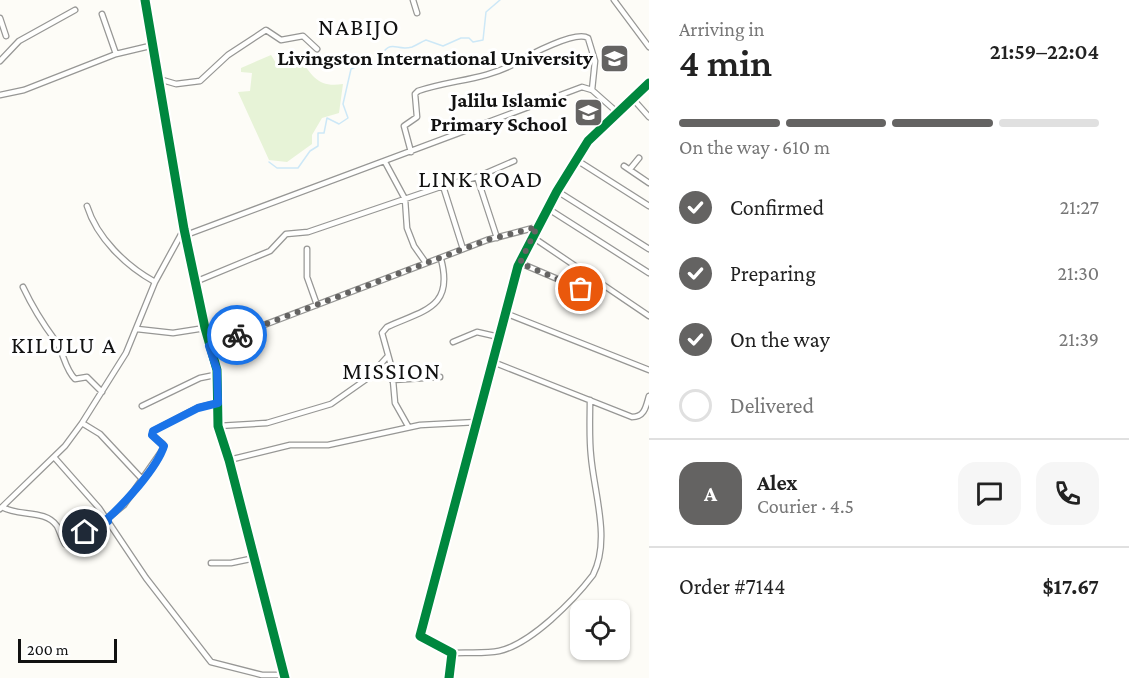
<!DOCTYPE html>
<meta charset="utf-8">
<style>
body{margin:0;font-family:"Crimson Pro",serif;background:#f6f6f6;color:#222;height:100vh;display:flex;flex-direction:column;font-size:22px;white-space:nowrap}
*{box-sizing:border-box;margin:0}
p{font-size:20px;color:#767676}
.icon{flex:none;width:33px;height:33px;fill:none;stroke:currentColor;stroke-width:2;stroke-linecap:round;stroke-linejoin:round}
.map{position:relative;flex:1;overflow:hidden}
.panel{display:flex;flex-direction:column;background:#fff;width:480px}
.panel>*{flex:none}
.fabs{position:absolute;left:570px;top:600px;display:grid;gap:12px}
.fabs a{display:grid;place-items:center;width:60px;height:60px;border-radius:12px;background:#fff;box-shadow:0 2px 4px #0004;font-size:30px}
.scale{position:absolute;left:18px;bottom:15px;width:99px;box-sizing:border-box;padding-left:6px;border:3px solid #111;border-top:0;font-size:16px;line-height:21px;white-space:nowrap;color:#111;-webkit-text-stroke:4px #fff;paint-order:stroke}
.pin{position:absolute;display:grid;place-items:center;width:51px;height:51px;color:#fff;margin:-26px;border:3px solid #fff;border-radius:50%;box-shadow:0 2px 6px #0007}
.courier{position:absolute;display:grid;place-items:center;width:60px;height:60px;margin:-30px;border:4px solid #1a73e8;border-radius:50%;background:#fff;color:#222;box-shadow:0 2px 8px #0007}
.summary em{font-style:normal;font-weight:600}
.summary div{display:flex;flex-direction:column-reverse}
.summary{display:flex;align-items:center;justify-content:space-between;height:102px;padding:0 30px}
h1{font-size:39px;font-weight:600;line-height:45px}
.bar{display:grid;grid-template-columns:repeat(4,1fr);gap:9px 6px;align-content:center;height:72px;padding:0 30px}
.bar i{height:8px;border-radius:4px;background:#e0e0e0}
.bar .on{background:#646362}
.bar p{grid-column:span 4}
.line{display:flex;align-items:center;gap:15px;padding:0 30px;border-top:2px solid #e0e0e0}
.line div{flex:1}
.round{display:grid;place-items:center;flex:none;width:63px;height:63px;border-radius:18px;background:#f6f6f6}
ol{padding:0 30px;list-style:none}
li{display:flex;align-items:center;gap:18px;height:66px}
li p{margin-inline-start:auto}
li .icon{padding:6px;border-radius:50%;background:#646362;color:#fff;stroke-width:4}
li:last-child{color:#767676}
li i{width:33px;height:33px;border:3px solid #e0e0e0;border-radius:50%}
main{display:flex;flex:1;min-height:0}
.map>svg:first-child{display:block}
</style>
<main>
<div class="map">
<svg width="649" height="678" viewBox="0 0 649 678">
<rect width="100%" height="100%" fill="#fdfcf7"/>
<path fill="#e7f3d7" d="M271,55L279,68L300,59C313,77 319,88 343,84L339,113L322,118L312,135V144L287,162L269,160L238,92L250,91L252,73L241,72V68Z"/>
<g fill="none" stroke-linecap="round" stroke-linejoin="round">
<path stroke="#cde8f7" stroke-width="1.5" d="M269,162L277,168H298L310,151L318,146V133H324L327,118L339,124L348,118L343,104L351,69L360,65L376,63C392,35 393,52 412,47C417,45 421,42 426,40L443,46L461,38H469L473,42L483,40L486,12L500,0"/>
<defs>
<path id="minor" d="M145,0L184,229L205,328L217,370L218,426L229,460L285,678
M413,0L417,13
M614,0L649,47
M102,14L116,54
M0,18L6,36
M0,61L19,41L75,10
M159,79L176,84L200,81L228,55L266,30L281,40L303,36L317,49
M0,95L24,90L116,54L154,45
M633,99L649,117
M411,152L404,126L417,117L415,94L418,91C450,80 485,80 516,63C529,55 576,30 588,38L595,61L592,90
M575,159L649,206
M385,162L405,199L407,228L414,246L426,263
M624,166L649,183
M630,169L639,158
M557,191L649,249
M87,206C97,238 126,266 155,282
M547,208L649,273
M186,235L582,87L592,90L618,113
M531,236L649,316
M497,238L477,177L514,161
M307,249V277L317,305
M463,249L443,186L477,177
M520,263L581,289
M195,282L270,251L286,234L308,232L443,186
M23,287C32,306 43,324 55,340C64,352 64,368 75,379L87,377L102,392
M505,313L649,370
M137,329L173,333L205,328
M453,342L477,332L499,337
M209,346L487,240L537,227
M493,362L632,417C645,417 646,406 649,396
M392,380L440,377
M142,406L200,378L215,375
M82,423L100,434L142,479L124,505L107,519
M218,426L267,423L331,404L368,378L387,357
M408,426L395,403L392,369L382,333L387,327C424,310 454,308 441,259
M54,457L99,508L146,578L211,662L262,675H285
M229,460L290,445H328L420,425L477,422
M142,479L163,449V444L152,435L153,431L197,408L217,403
M2,507C19,517 45,509 57,526C60,532 62,539 65,544L94,524L108,521
M0,509L65,446L82,423L126,353L155,282L184,229
M211,563H231L255,558
M452,653C467,652 485,654 499,651C531,644 574,600 593,575C611,540 594,493 591,456C589,438 590,419 590,400
M449,678L452,653L420,636L518,266L557,191L588,141L649,83"/>
</defs>
<use href="#minor" stroke="#979795" stroke-width="7"/>
<use href="#minor" stroke="#fffffe" stroke-width="4.5"/>
<defs>
<path id="cycleway" d="M145,0L184,229L205,328L217,370L218,426L229,460L285,678
M449,678L452,653L420,636L518,266L557,191L588,141L649,83"/>
</defs>
<use href="#cycleway" stroke="#fff" stroke-width="13"/>
<use href="#cycleway" stroke="#00873e" stroke-width="9"/>
</g>
<g fill="none" stroke-linecap="round" stroke-linejoin="round">
<path stroke="#646362" stroke-width="6" stroke-dasharray="0 10.8" d="M237,335L487,240L537,227L520,263L581,289"/>
<path stroke="#1a73e8" stroke-width="8" d="M85,532L94,524L108,521L107,519C124,504 157,468 164,446L152,435L153,431L198,408L218,403L217,370L209,346L237,335"/>
</g>
<defs>
<symbol id="university-square" viewBox="-11 -11 22 22"><rect x="-9" y="-9" width="18" height="18" rx="4" fill="#646362" stroke="#fff"/><path d="M0-5L7-2L0 1L-7-2ZM-4 1L0 2.5L4 1V4Q0 6-4 4Z" fill="#fff"/></symbol>
<symbol id="school-square" viewBox="-11 -11 22 22"><rect x="-9" y="-9" width="18" height="18" rx="4" fill="#646362" stroke="#fff"/><path d="M0-5L7-2L0 1L-7-2ZM-4 1L0 2.5L4 1V4Q0 6-4 4Z" fill="#fff"/></symbol>
</defs>
<g fill-rule="evenodd">
<use href="#university-square" x="598" y="42" width="33" height="33"/>
<use href="#school-square" x="572" y="96" width="33" height="33"/>
</g>
<g text-anchor="middle" stroke-width="6" stroke-linejoin="round" paint-order="stroke">
<g font-size="21" font-weight="bold" fill="#111" stroke="#fff" text-anchor="end">
<text x="593" y="65">Livingston International University</text>
<text x="567" y="107">Jalilu Islamic<tspan x="567" dy="24">Primary School</tspan></text>
</g>
<g font-size="24" letter-spacing="1.5" fill="#111" stroke="#fff">
<text x="359" y="35">NABIJO</text>
<text x="481" y="187">LINK ROAD</text>
<text x="64" y="353">KILULU A</text>
<text x="392" y="379">MISSION</text>
</g>
</g>
</svg>
<div class="fabs">
<a><svg class="icon" aria-label="locate" viewBox="0 0 24 24"><circle cx="12" cy="12" r="6"/><path d="M12 2v4M12 18v4M2 12h4M18 12h4"/></svg></a>
</div>
<div class="scale">200 m</div>
<div class="pin" style="left:581px;top:289px;background:#ea580c"><svg class="icon" aria-label="bag" viewBox="0 0 24 24"><path d="M5 8h14l-1 12H6zM9 8a3 3 0 0 1 6 0"/></svg></div>
<div class="pin" style="left:85px;top:532px;background:#1f2937"><svg class="icon" aria-label="home" viewBox="0 0 24 24"><path d="M3 11l9-7 9 7M6 9v11h12V9"/></svg></div>
<div class="courier" style="left:237px;top:335px"><svg class="icon" aria-label="bike" viewBox="0 0 24 24"><circle cx="6" cy="16" r="4"/><circle cx="18" cy="16" r="4"/><path d="M6 16l4-8h5l3 8M10 8l3 8H6M13 5h3"/></svg></div>
</div>
<section class="panel">
<div class="summary"><div><h1>4 min</h1><p>Arriving in</p></div><em>21:59–22:04</em></div>
<div class="bar"><i class="on"></i><i class="on"></i><i class="on"></i><i></i><p>On the way · 610 m</p></div>
<ol>
<li><svg class="icon" aria-label="check" viewBox="0 0 24 24"><path d="M5 12l5 5 9-10"/></svg>Confirmed<p>21:27</p></li>
<li><svg class="icon" aria-label="check" viewBox="0 0 24 24"><path d="M5 12l5 5 9-10"/></svg>Preparing<p>21:30</p></li>
<li><svg class="icon" aria-label="check" viewBox="0 0 24 24"><path d="M5 12l5 5 9-10"/></svg>On the way<p>21:39</p></li>
<li><i></i>Delivered</li>
</ol>
<div class="line" style="height:108px"><b class="round" style="background:#646362;color:#fff">A</b><div><b>Alex</b><p>Courier · 4.5</p></div><a class="round"><svg class="icon" aria-label="chat" viewBox="0 0 24 24"><path d="M4 5h16v11H9l-5 4z"/></svg></a><a class="round"><svg class="icon" aria-label="phone" viewBox="0 0 24 24"><path d="M5 4h4l2 5-3 2q2 4 5 5l2-3 5 2v4C11 20 4 13 5 4z"/></svg></a></div>
<div class="line" style="height:78px"><div>Order #7144</div><b>$17.67</b></div>
</section>
</main>
